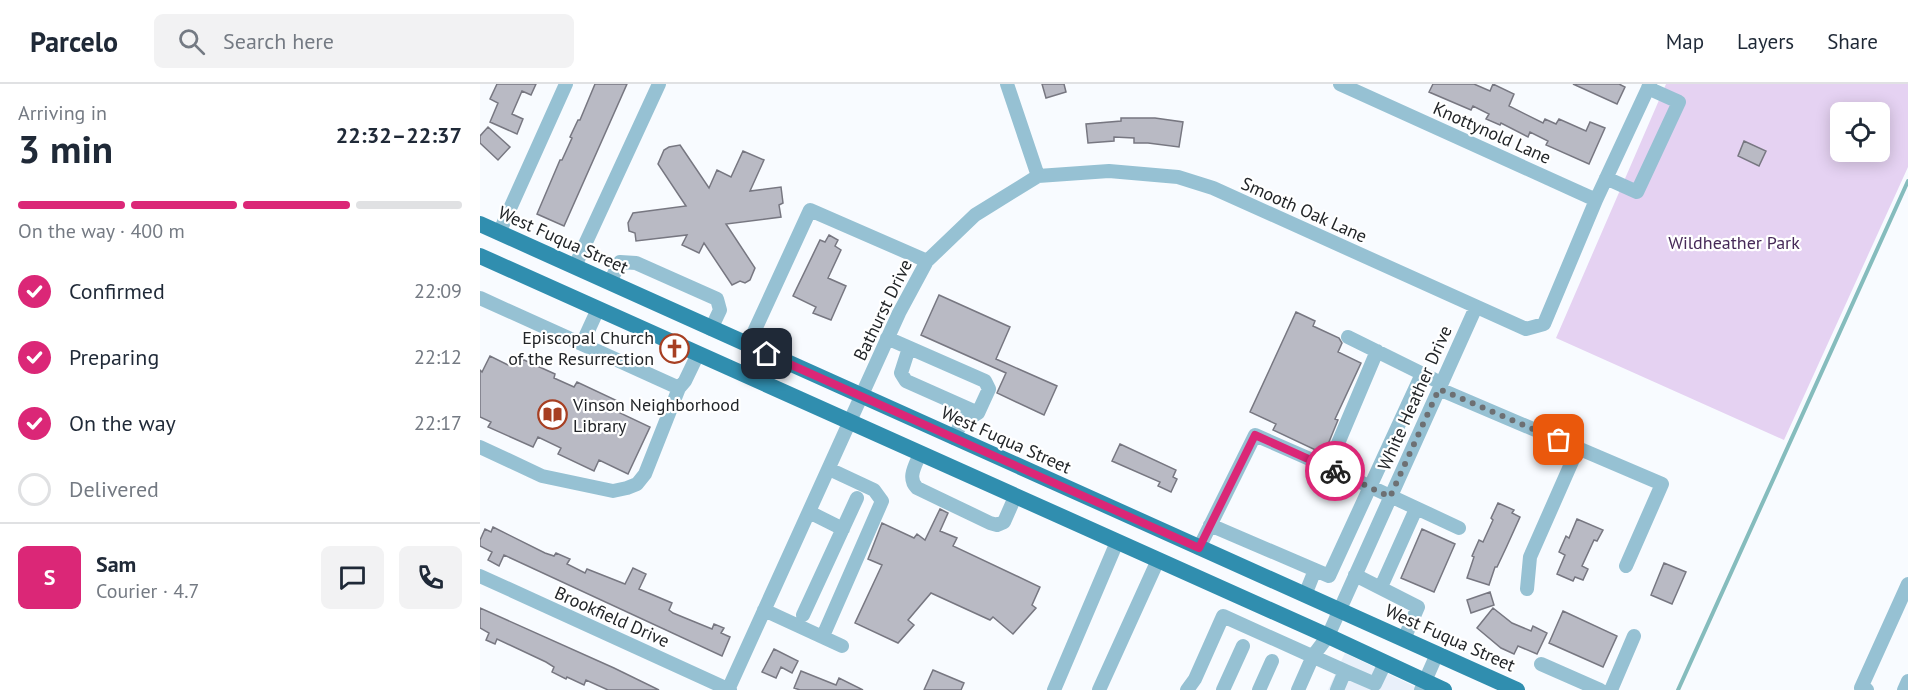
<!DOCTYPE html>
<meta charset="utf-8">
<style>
body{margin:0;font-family:"PT Sans",sans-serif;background:#f2f2f3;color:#1f2937;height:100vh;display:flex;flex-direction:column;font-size:22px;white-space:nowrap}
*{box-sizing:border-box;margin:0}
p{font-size:20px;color:#747a83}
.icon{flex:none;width:33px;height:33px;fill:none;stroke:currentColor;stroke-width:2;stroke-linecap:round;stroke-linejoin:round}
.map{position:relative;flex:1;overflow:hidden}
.side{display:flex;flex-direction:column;background:#fff;width:480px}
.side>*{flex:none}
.controls{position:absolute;left:1350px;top:18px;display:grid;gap:12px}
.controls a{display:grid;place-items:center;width:60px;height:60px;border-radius:9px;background:#fff;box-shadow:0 3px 15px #0003;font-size:30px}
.pin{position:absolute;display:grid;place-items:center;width:51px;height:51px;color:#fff;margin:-26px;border-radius:12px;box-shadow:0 3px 9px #0006}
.courier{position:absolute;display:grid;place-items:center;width:60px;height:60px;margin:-30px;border:4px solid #db2777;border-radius:50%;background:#fff;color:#222;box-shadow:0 2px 8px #0007}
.head em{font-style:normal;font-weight:700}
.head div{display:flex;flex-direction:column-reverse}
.head{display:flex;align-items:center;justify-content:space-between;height:102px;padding:0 18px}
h1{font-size:39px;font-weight:700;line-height:45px}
.bar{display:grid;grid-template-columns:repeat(4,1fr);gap:9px 6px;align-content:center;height:72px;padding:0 18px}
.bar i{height:8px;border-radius:4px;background:#e0e1e3}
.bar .active{background:#db2777}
.bar p{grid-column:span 4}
.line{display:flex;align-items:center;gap:15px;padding:0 18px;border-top:2px solid #e0e1e3}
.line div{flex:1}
.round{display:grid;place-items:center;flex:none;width:63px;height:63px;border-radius:9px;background:#f2f2f3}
ol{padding:0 18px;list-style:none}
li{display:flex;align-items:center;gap:18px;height:66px}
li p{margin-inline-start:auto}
li .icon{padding:6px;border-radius:50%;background:#db2777;color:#fff;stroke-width:4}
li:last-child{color:#747a83}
li i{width:33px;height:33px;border:3px solid #e0e1e3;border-radius:50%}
header{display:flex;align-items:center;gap:36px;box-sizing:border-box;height:84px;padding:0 30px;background:#fff;border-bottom:2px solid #e0e1e3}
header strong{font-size:28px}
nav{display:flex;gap:33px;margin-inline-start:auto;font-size:21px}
.search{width:420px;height:54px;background:#f2f2f3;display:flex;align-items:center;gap:15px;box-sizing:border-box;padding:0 21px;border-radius:9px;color:#747a83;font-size:22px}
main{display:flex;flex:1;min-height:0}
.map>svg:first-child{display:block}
</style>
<header>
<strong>Parcelo</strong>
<div class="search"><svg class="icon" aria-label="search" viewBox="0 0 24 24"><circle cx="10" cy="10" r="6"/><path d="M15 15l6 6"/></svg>Search here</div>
<nav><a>Map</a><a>Layers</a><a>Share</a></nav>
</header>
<main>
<section class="side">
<div class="head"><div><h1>3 min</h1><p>Arriving in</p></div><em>22:32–22:37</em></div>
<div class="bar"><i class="active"></i><i class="active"></i><i class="active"></i><i></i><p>On the way · 400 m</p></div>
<ol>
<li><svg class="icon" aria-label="check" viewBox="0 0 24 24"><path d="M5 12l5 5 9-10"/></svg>Confirmed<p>22:09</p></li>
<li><svg class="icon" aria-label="check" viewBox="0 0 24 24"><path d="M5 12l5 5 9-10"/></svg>Preparing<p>22:12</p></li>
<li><svg class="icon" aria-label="check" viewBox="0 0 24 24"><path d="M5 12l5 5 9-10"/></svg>On the way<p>22:17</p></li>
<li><i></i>Delivered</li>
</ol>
<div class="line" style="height:108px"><b class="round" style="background:#db2777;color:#fff">S</b><div><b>Sam</b><p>Courier · 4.7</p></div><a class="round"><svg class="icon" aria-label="chat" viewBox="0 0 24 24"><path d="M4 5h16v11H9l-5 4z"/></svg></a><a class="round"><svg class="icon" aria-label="phone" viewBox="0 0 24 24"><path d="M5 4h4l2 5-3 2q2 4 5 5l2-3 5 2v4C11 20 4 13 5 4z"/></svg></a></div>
</section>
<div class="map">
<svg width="1428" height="606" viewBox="0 0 1428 606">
<rect width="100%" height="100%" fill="#f8fbff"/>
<path fill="#e9f0fa" d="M865,569L942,606H848Z"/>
<path fill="#e5d2f2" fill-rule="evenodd" d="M1186,0H1428V83L1304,356L1076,254ZM1360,28H1400V68H1360Z"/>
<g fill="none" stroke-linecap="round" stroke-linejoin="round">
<path stroke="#85bcbd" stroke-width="4" d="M1198,606L1428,97"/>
</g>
<path fill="#b9bac4" stroke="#777781" stroke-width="1.5" d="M17,0H56L51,11L42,7L32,30L43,35L37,50L10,38L18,19L10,15Z
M115,0H147L84,142L57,130L80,76H82L92,54L90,53L98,36H100Z
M562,0H584L586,8L566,14Z
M953,0H994L1010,7L1013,0L1034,10L1029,22L1063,39L1065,35L1076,40L1079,35L1106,47L1110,38L1125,44L1109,80L1066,61L1068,57L1050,48L1048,53L1021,39L1020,41L1006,35L1009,30L993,22L991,26L949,8Z
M1093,0H1139L1145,3L1137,20Z
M641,34H675L703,38L699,63L668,59H654V54L634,53V57L608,59L606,40L641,37Z
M8,43L30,63L18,76L0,59V52Z
M1264,57L1286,67L1279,82L1258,72Z
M200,61L229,104L237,86L251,93L263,67L284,76L270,107L301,103L303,119L299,121L301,133L246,140L275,184L270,196L265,199L260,197L252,201L224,159L219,169L202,161L207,151L156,157L155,149L149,147L148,139L153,129L206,122L178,80L184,66L189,63Z
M349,151L358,156L355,162L361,166L348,194L366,202L351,236L333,229L336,223L313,212L340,156L345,158Z
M459,211L530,243L516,275L577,302L564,331L517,309L526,289L441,251Z
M816,228L835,237L833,242L859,254L862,259L858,268L881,279L855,335L858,336L844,370L793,346L796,340L770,328Z
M33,271L75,290L74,294L94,303L97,298L144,320L140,329L170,343L148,390L119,376L114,387L78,370L81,364L58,353L53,363L8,343L11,338L0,333V286L2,288L10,272L28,281Z
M640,360L696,386L693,393L697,395L691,408L678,402L680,398L632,377Z
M1018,419L1034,426L1032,429L1040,433L1026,464L1017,483H1015L1009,501L987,494L994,473L992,472L999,456L1003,458L1013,436L1011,434Z
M460,425L468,429L460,447L477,454L473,462L560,503L552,521L556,524L533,550L513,533L510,536L451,509L428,536L434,541L418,559L375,539L402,481L388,475L402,439L434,454L437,450L445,456Z
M1097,435L1123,446L1117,457L1114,456L1102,482L1108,485L1103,496L1095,493L1093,497L1077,490L1085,471L1079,468L1086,452L1089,454Z
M13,443L65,469L74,472L76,469L90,475L87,480L105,489L107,485L145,500L153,484L166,490L159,505L192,519L189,526L193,529L232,545L234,540L244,544L241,549L250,553L242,572L24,471L19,482L8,476L12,468L0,462V456L5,445L11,448Z
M942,445L975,460L954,508L921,494Z
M1184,479L1206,488L1192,520L1171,511Z
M1010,508L1014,521L991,529L987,516Z
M0,524L134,584L179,606H128L106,596L104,601L87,593L86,595L72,588L74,583L66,578L17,555L15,560L6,556L9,549L0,544Z
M1013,524L1032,539L1051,547L1053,542L1067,549L1057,570L1038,562L1034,570L1021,564L997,544Z
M1083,527L1137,552L1123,583L1069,559Z
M294,565L318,577L312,589L301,583L296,594L282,588Z
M453,586L484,599L481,606H444Z
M321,587L356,601L359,594L383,606H320L314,604Z"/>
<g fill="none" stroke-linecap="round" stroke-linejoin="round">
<path stroke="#96c1d3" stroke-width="14" d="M527,0L558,92
M860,0L1116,116
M1126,94L1157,108L1158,106L1199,18L1168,4
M19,149L86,0
M95,182L179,0
M130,198L140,178L156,179L237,215L240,226L231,245
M0,214L199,304L205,297L218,270
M868,253L961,299
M407,254L505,297L509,305L498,329L481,339L474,354
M102,260L118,225
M268,261L330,126L447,177
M429,264L421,289L426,297L498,329
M959,305L1182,400L1146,482
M0,363L62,392L133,407L147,404L157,400L165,390L199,304
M440,370C435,382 427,394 437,404L510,439L517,441L524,438L535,413
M848,383L979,444
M329,428L363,445
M730,441L849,492L942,290
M719,464L775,351L848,383L897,267
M875,491L938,523L924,555
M0,492L250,606
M901,503L936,425
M1047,505L1050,473L1098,364
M825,511L835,486
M284,526L362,562
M323,531L377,414
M343,552L402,417L394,406L349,385
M1061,580L1120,606
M865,587L895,600L905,579
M248,606L419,229L447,177L495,131L558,92L629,87L698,93L733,104L1046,245L1064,240L1116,116L1170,0
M574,606L637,458
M619,606L678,476
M707,606L715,595L743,532L865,587L857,606
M743,606L763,562
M779,606L792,577
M818,606L833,572L848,552L996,223
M941,606L957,570
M1131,606L1154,552
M1387,606L1381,604L1428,500
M1424,606L1428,597"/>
<path stroke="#308eaf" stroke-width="16" d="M0,140L1037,606
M0,172L848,552L964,606"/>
</g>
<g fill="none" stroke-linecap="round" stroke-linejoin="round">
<path stroke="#6d7073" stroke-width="6" stroke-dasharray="0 10.8" d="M855,387L910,413L959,305L1079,356"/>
<path stroke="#db2777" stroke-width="8" d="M287,270L719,464L775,351L855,387"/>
</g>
<defs>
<symbol id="church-ring" viewBox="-11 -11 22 22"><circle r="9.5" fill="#fff" stroke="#a73f22" stroke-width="1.5"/><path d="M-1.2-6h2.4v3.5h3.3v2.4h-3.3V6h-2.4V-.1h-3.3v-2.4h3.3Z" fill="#a73f22"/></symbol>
<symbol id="library-ring" viewBox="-11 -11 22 22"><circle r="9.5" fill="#fff" stroke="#a73f22" stroke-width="1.5"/><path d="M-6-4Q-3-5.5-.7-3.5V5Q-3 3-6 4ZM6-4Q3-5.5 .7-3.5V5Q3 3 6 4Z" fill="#a73f22"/></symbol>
</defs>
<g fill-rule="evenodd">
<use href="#church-ring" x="178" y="248" width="33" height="33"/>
<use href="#library-ring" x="56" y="314" width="33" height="33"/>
</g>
<g text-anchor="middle" stroke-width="4.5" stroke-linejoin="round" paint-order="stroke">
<g font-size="18" fill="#222528" stroke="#fff">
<text transform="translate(1012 49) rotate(24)" y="6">Knottynold Lane</text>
<text transform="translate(824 126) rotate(24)" y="6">Smooth Oak Lane</text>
<text transform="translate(83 156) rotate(24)" y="6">West Fuqua Street</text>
<text transform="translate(403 226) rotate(-64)" y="6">Bathurst Drive</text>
<text transform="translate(935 314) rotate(-66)" y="6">White Heather Drive</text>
<text transform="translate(526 356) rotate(24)" y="6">West Fuqua Street</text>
<text transform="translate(132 533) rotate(24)" y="6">Brookfield Drive</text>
<text transform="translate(970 554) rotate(24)" y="6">West Fuqua Street</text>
</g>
<g font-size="18" fill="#472a59" stroke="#fff">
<text x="1254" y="165">Wildheather Park</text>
</g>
<g font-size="18" fill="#222528" stroke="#fff" text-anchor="end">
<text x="174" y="260">Episcopal Church<tspan x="174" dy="21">of the Resurrection</tspan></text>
<text x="93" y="327" text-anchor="start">Vinson Neighborhood<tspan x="93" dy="21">Library</tspan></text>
</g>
</g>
</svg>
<div class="controls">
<a><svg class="icon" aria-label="locate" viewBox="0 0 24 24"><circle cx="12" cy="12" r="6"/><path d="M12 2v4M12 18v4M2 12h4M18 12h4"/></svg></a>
</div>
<div class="pin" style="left:1079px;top:356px;background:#ea580c"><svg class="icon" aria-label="bag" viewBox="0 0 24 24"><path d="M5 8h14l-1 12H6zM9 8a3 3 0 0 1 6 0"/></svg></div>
<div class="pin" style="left:287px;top:270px;background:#1f2937"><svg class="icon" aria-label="home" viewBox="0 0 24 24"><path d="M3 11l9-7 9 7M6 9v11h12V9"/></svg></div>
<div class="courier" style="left:855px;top:387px"><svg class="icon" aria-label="bike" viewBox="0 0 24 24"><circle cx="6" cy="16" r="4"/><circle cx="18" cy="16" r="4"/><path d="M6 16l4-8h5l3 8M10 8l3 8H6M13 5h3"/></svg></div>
</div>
</main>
